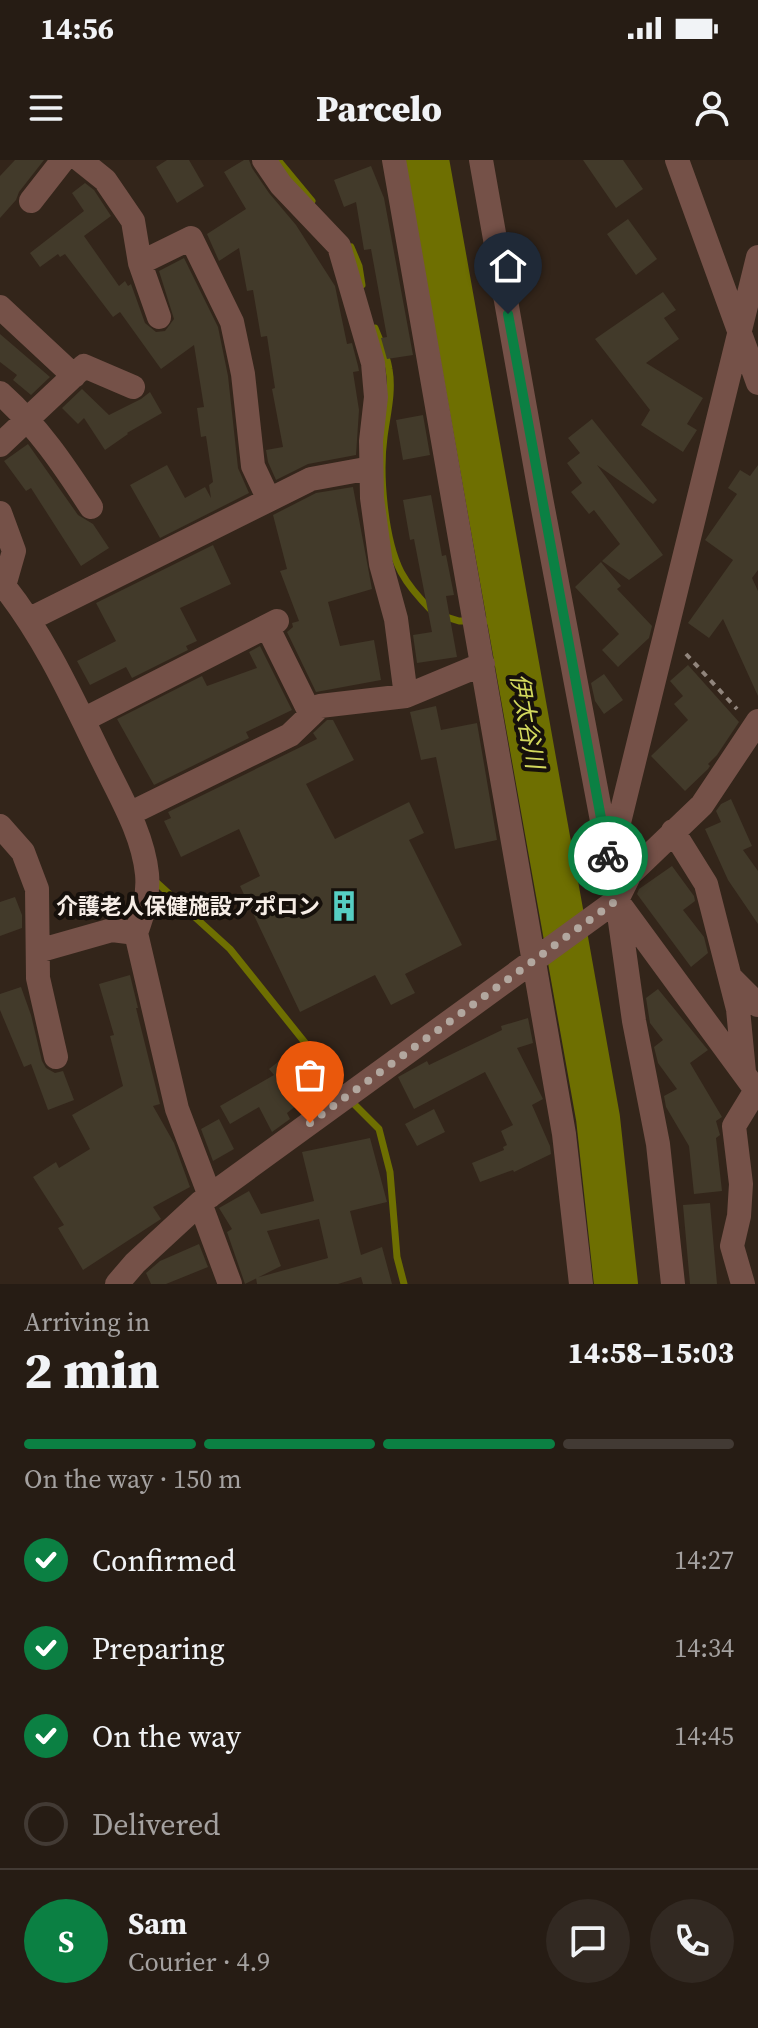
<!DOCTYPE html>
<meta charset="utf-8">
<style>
body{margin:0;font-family:"Source Serif 4","Noto Sans JP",serif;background:#322922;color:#f1f3f6;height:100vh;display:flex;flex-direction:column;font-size:30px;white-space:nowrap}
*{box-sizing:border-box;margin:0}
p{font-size:26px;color:#a4a1a0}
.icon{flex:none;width:44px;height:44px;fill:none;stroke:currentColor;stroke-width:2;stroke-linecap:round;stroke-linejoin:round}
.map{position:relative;height:1124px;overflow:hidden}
.panel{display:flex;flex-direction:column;background:#261c14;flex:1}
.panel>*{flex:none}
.pin{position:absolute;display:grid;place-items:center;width:68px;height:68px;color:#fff;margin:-82px -34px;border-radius:50% 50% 50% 0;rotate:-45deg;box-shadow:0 0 8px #0007}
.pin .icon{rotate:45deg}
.courier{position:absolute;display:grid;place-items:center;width:80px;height:80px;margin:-40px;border:6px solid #0b8043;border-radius:50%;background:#fff;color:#222;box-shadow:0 2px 10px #0007}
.head em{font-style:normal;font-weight:800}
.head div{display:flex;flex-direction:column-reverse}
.head{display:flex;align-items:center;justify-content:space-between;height:136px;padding:0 24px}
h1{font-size:52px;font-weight:800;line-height:60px}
.bar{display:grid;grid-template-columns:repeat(4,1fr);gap:12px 8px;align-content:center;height:96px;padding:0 24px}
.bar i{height:10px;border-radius:6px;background:#423a34}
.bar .active{background:#0b8043}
.bar p{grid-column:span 4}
.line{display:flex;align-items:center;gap:20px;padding:0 24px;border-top:2px solid #423a34}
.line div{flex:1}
.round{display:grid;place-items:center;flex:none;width:84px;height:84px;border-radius:42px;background:#322922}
ol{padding:0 24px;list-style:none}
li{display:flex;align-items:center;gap:24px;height:88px}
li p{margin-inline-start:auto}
li .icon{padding:8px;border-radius:50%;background:#0b8043;color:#fff;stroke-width:4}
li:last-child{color:#a4a1a0}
li i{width:44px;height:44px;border:4px solid #423a34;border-radius:50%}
.status{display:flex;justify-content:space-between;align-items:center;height:56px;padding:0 40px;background:#261c14;direction:ltr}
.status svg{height:22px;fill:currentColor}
header{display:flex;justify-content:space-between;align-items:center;height:104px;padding:0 24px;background:#261c14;font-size:36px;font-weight:800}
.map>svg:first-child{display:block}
</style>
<div class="status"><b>14:56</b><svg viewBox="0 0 49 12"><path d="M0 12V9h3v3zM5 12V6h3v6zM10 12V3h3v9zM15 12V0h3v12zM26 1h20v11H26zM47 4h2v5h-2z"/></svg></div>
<header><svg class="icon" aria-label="menu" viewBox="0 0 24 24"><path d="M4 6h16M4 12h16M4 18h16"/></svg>Parcelo<svg class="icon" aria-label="person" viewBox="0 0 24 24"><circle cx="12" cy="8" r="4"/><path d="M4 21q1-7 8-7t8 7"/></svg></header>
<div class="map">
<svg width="758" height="1124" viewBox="0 0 758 1124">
<rect width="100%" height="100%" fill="#33251a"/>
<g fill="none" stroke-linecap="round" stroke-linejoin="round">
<path stroke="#6e6f01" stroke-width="7" d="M278,0L312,41
M351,87L359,106L362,125
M375,168C380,181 387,195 389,209C393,232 387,254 384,277C379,313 384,379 401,412C409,427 420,439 432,451
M443,456L459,461H508
M154,720L230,789L355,945L379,969L390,1012L397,1097L404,1124"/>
<path stroke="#6e6f01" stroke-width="44" d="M427,0L598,958L616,1124"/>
</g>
<path fill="#423a2a" d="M15,0H44L19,32L16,40L0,58V16Z
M167,0H189L204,26L177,43L156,7Z
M244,0H249L252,8L269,33L296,65L335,126L347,184L352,183L358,206L359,211L353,212L359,250L356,295L308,304L276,320L268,302L266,290L283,287L272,229L275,228L267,176L261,177L253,130L247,131L239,88L219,101L207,74L246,49L224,12Z
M583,0H623L643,29L616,48Z
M371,6L384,38L413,195L387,199L381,178L387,177L371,89L364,90L356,42L344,47L334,20Z
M85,23L94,30L111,56L84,76L119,126L125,121L128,126L131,124L145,163L156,172L165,171L174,159L159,111L184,98L218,167L228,216L238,308L249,333L160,378L130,325L167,305L185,338L205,327L211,338L209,325L213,322L206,276L201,277L197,248L204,247L194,185L161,209L120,152L113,157L65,94L60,97L58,94L40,107L30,93L84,51L72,33Z
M628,59L657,99L636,115L607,74Z
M663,132L676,150L664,158L679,179L646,203L703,238L687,264L697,270L683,292L641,265L650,250L595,179Z
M0,174L50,217L31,235L13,220L17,215L0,202Z
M82,229L109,255L141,239L150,232L162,253L127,273L128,274L105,290L84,258L78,264L62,248Z
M423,255L430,295L403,300L396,260Z
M592,259L657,340L653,344L597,305L663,395L629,420L602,401L620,384L594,350L589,354L571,332L582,323L567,303L580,293L568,278Z
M28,284L78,355L93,364L109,388L81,406L31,328L26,331L4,301Z
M758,305V410L752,418L758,431V536L723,459L709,478L688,463L733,400L705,380L737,334L728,328L740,310L750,316Z
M353,327L372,429L328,442L340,486L374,480L381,520L316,532L287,472L293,467L292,463L299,461L280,411L287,409L273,355L316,333Z
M431,335L442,396L446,395L454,435L446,436L457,497L417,503L413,475L432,472L414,379L410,380L403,340Z
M213,385L231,424L180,448L197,481L186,486L188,490L132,518L126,507L90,525L77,501L116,481L96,443Z
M601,402L621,426L617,429L652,466L649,478L618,507L602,490L619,474L575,427Z
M260,486L292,550L246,572L249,578L154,625L117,559L202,516L207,526L257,508L249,492Z
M688,505L739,562L717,595L708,604L710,606L708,609L685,631L651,596L688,560L674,544L683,536L670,521Z
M604,514L623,540L604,554L595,541L591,523Z
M436,546L441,570L477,563L497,680L455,689L436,597L421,600L410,552Z
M327,560H333L354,600L306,624L335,679L409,642L424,673L409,680L462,785L405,814L415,833L391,845L375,815L300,852L240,726L260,716L239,669L181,697L164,661L171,658L168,652L317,579L313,573Z
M731,639L752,686L743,690L758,711V764L728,720L705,669L721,662L716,651L721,644Z
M672,706L694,736L695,741L683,750L704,777L708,793L691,807L637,734L639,729Z
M15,737L22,755V768L0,776V742Z
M130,815L138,848H136L160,944L153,946L174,983L190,1027L153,1047L161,1059L83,1110L58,1068L64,1065L33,1017L56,1002L59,1008L90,989L72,955L123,926L110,876L114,875L99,824Z
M21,827L31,855L42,901L46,908L55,913L63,911L74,940L48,950L31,904L24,907L0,850V834Z
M658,829L708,890L690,903L722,957L716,961L720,975L716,978L722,1031L694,1034L689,986L666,947L664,936L677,929L658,903L654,887L663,880L650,863L646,838Z
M528,858L533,883L517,888L542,937L543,939L532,945L550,986L551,994L514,1012L513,1010L480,1022L472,1003L504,990L503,987L507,985L501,971L513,965L485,912L414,949L398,917L427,901L429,905L502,870L501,866Z
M297,887L325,923L287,953L290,959L272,972L259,947L230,964L220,946L274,915L269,909Z
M434,949L445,972L417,986L405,964Z
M219,959L234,989L213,1001L201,969Z
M370,978L387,1042L350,1051L361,1095L382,1087L392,1124H363L361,1117L338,1124H257L256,1118L328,1098L319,1059L267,1071L281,1106L245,1124L227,1072L232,1069L219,1048L249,1031L261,1054L314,1041L302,992Z
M710,1043L717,1124H690L683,1045Z
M199,1084L208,1107L166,1124H151L146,1113L160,1101Z"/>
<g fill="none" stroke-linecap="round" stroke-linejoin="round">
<path stroke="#91857c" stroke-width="4" stroke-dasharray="6 6" stroke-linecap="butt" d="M686,494L737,549"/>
<path stroke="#755148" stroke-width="24" d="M80,0L105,20L133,61L140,103L159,157
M264,0L281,25L339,86L373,203L376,237L371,281L372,338L381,404L396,459L406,536
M394,0L564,974L581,1124
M481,0L541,338L617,740L634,861L658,984L673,1124
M677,0L758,223
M31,41L63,0
M140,103L191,78L232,162L243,214L253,306L269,340
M0,147L74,216
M0,233C39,268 63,304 91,347
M0,285L84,206L133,227
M0,353L14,391L4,426L0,429
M4,426C46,479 73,540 103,601C120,636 143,674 147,714C149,735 143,754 136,773L177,949L210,1036
M30,459L311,319L371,308
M267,466L311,555
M83,560L277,461
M129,654L290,575L320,546L406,536L483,504
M0,666L23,692L37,729L38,818L56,897
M673,671L706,724L738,849L744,912
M612,691L758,97
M618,742L758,933
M38,791L112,770L136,773
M731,818L758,845
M200,1043L230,1124
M117,1124L135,1103L200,1043L617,740L630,714L702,645L758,561
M743,1124L732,1086L739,1056L741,1024L734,966L756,930"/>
</g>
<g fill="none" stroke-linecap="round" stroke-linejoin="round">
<path stroke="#b2a79f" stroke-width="8" stroke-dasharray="0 14.4" d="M310,963L617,740L608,696"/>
<path stroke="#0b8043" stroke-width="10" d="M508,154L608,696"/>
</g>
<defs>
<symbol id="building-bare" viewBox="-9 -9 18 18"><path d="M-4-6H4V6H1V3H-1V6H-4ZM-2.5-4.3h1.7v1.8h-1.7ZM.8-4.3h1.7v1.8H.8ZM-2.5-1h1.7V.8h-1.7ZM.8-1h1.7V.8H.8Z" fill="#56cec3" stroke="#16100b" stroke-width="2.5" paint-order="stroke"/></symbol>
</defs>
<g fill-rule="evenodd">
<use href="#building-bare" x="322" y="724" width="44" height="44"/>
</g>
<g text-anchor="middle" stroke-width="8" stroke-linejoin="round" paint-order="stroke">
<g font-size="22" font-weight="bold" fill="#f6ede6" stroke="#16100b" text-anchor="end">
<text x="320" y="754">介護老人保健施設アポロン</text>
</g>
<g font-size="24" font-style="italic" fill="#d3d85d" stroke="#16100b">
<text transform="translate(527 561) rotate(80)" y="8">伊太谷川</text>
</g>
</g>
</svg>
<div class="pin" style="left:310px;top:963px;background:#ea580c"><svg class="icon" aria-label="bag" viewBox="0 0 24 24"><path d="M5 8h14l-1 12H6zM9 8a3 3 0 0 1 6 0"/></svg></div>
<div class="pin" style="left:508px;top:154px;background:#1f2937"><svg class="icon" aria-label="home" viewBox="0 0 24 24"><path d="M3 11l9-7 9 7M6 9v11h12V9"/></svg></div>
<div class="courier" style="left:608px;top:696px"><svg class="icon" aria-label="bike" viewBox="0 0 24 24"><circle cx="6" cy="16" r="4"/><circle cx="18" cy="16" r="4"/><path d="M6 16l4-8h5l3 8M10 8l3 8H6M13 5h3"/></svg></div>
</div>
<section class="panel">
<div class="head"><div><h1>2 min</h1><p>Arriving in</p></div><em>14:58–15:03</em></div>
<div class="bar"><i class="active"></i><i class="active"></i><i class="active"></i><i></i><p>On the way · 150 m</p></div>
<ol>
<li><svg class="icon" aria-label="check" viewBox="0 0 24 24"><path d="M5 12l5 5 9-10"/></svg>Confirmed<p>14:27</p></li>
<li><svg class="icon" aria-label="check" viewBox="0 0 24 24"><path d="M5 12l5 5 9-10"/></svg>Preparing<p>14:34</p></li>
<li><svg class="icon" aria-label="check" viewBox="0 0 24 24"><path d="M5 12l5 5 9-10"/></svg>On the way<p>14:45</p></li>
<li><i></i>Delivered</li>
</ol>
<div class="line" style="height:144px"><b class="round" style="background:#0b8043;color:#fff">S</b><div><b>Sam</b><p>Courier · 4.9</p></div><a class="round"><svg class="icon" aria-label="chat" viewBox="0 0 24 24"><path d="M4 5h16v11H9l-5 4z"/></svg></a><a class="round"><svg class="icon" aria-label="phone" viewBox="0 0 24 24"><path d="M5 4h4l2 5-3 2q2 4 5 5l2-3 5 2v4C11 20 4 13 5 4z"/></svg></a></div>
</section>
